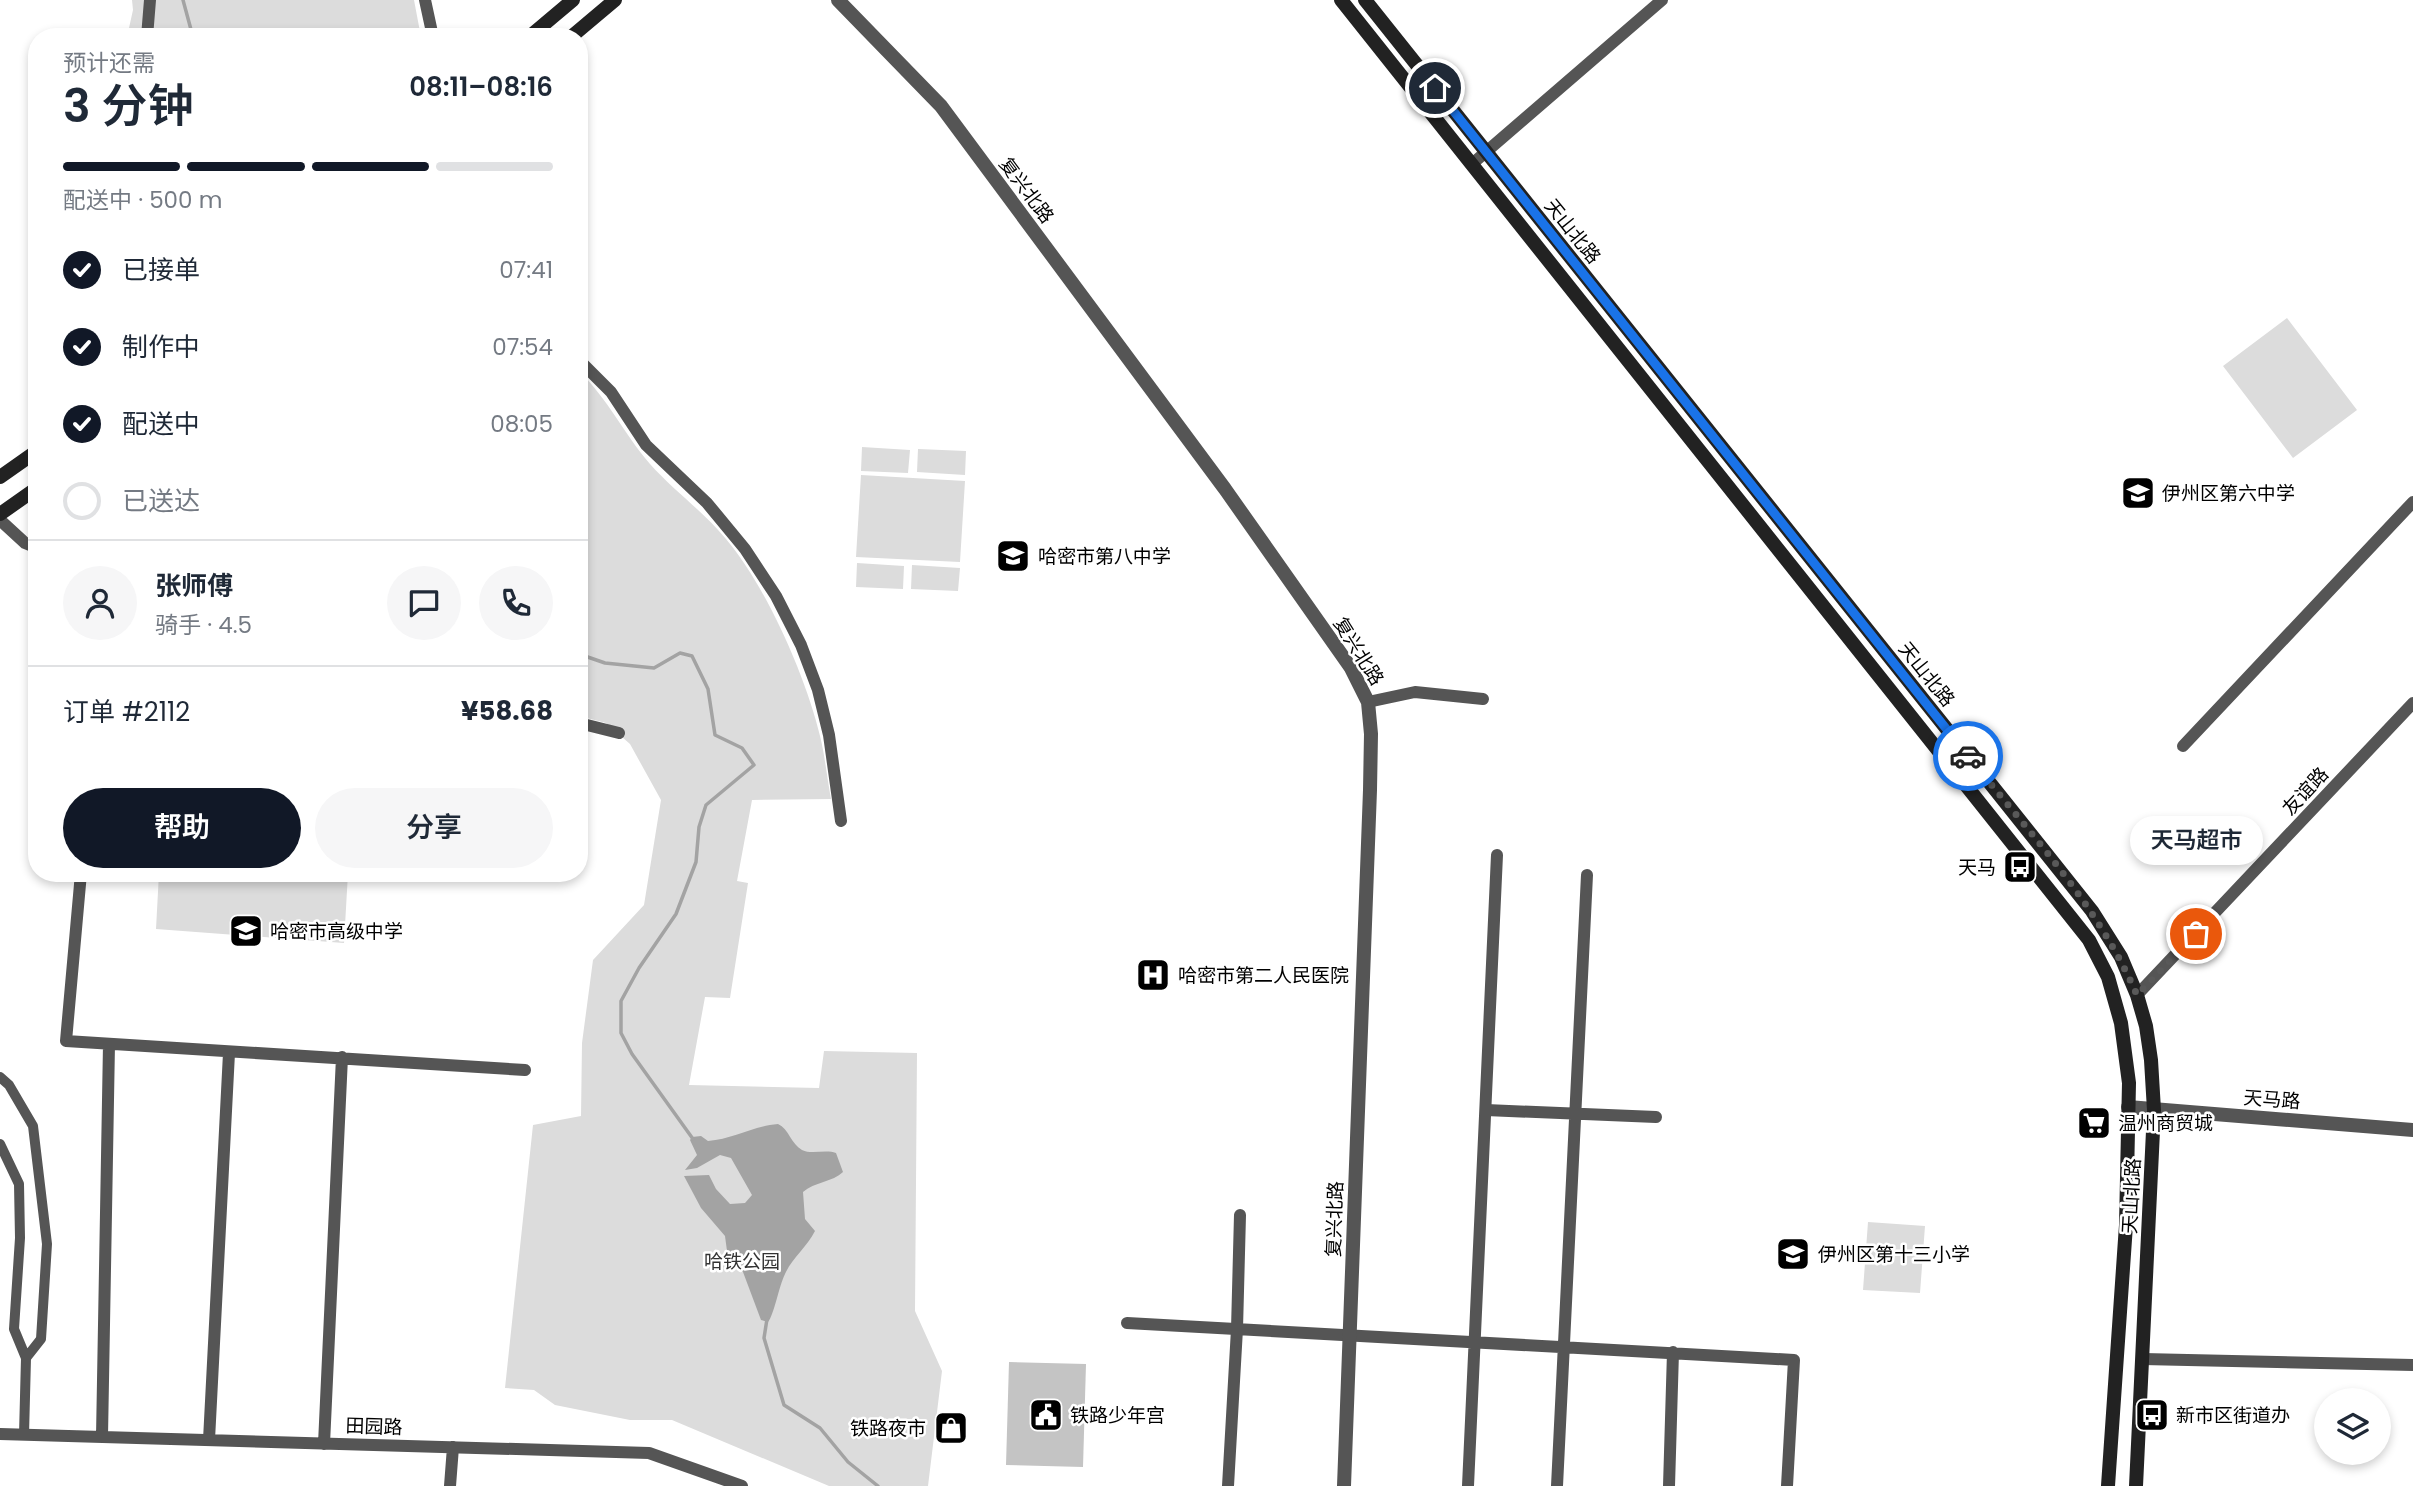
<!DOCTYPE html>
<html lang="zh">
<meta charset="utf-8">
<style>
body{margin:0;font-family:Poppins,"Noto Sans SC",sans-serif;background:#f6f6f7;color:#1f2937;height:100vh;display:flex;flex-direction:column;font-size:26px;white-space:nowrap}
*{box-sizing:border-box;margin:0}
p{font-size:23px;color:#747a83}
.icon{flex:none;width:38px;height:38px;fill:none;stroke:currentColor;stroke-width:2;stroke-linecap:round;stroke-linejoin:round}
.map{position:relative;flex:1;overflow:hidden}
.side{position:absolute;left:28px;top:28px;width:560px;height:854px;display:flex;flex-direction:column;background:#fff;border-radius:28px;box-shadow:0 4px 10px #0003}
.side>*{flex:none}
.controls{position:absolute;left:2314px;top:1388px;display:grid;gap:14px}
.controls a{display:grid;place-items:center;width:77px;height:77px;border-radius:50%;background:#fff;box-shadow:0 4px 10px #0003;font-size:35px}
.pin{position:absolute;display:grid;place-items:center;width:60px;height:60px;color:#fff;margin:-30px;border:4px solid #fff;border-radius:50%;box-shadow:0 2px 7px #0007}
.courier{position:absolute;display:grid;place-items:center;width:70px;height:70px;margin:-35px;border:5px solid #1a73e8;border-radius:50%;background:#fff;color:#222;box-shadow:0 2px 9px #0007}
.bubble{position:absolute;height:49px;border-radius:24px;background:#fff;box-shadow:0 4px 10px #0003;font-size:23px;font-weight:600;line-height:49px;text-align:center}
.head em{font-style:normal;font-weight:600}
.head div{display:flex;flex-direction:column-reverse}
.head{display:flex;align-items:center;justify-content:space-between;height:119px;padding:0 35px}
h1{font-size:46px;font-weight:600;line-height:52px}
.bar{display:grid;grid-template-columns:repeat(4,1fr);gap:10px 7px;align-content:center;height:84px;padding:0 35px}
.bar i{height:9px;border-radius:5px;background:#e0e1e3}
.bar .current{background:#111827}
.bar p{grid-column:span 4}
.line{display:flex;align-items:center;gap:18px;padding:0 35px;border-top:2px solid #e0e1e3}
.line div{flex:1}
.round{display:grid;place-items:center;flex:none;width:74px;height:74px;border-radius:37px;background:#f6f6f7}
ol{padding:0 35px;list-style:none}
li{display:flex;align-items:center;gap:21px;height:77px}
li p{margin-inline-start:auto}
li .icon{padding:7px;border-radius:50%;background:#111827;color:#fff;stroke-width:4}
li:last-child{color:#747a83}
li i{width:38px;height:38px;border:4px solid #e0e1e3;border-radius:50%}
.button{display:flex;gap:14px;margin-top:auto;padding:14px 35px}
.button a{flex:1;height:80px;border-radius:42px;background:#111827;color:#fff;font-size:28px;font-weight:600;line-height:80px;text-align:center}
.button a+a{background:#f6f6f7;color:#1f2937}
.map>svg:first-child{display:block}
</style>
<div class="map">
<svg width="2413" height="1486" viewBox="0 0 2413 1486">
<rect width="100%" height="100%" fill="#fff"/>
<path fill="#dcdcdc" d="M132,0H414L421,37H127L133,10Z
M2287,318L2357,410L2293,458L2223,366Z
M579,371C608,399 624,434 650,464C674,491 704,512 726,539C766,586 806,677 820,736C825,756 827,778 831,799L752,800L737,881L748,883L730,998L705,997L689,1085L819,1088L824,1051L917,1053L915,1311L942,1371L928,1486H829L672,1420H630L555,1405L534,1390L505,1388L533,1125L581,1116L582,1043L593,960L644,905L661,800L630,744L606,723L579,716Z
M862,447L910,450L908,473L861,471Z
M918,449L966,451L965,475L917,472Z
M861,475L965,481L960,562L856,557Z
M857,563L904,566L903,589L856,587Z
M912,565L960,568L958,591L911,589Z
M159,873H348L344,943L156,929Z
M1868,1222L1925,1226L1920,1293L1863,1290Z"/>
<path fill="#a3a3a3" d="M778,1124C789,1129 791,1144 802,1150C812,1155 825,1149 836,1153L843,1172C833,1182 814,1182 803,1192L805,1219L815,1231C807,1247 792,1258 785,1274C779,1286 774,1315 768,1322L761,1320L743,1272L727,1251L725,1236L701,1208L684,1176L709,1175L716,1189L730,1204L745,1203L752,1195L731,1158L720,1155L697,1168L685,1170L697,1155L690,1140L692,1137L701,1136L708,1141C733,1139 753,1126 778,1124Z"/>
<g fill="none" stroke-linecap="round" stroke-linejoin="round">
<path stroke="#a3a3a3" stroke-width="3.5" d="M183,0L193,37
M579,654L605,663L654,668L680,653L692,656L708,689L715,735L742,748L754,765L706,805L699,827L696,862L676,914L639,968L621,1001V1033L632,1054L693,1139
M767,1319L764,1338L784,1405L820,1428L848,1462L878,1486"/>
</g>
<path fill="#c4c4c4" d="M1009,1362L1086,1364L1083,1467L1006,1465Z"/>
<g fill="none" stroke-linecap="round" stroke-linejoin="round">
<path stroke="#555" stroke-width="10" d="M0,1077L9,1085L33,1126L47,1244L41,1339L26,1358L24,1435
M0,1144L19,1184L20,1238L14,1329L26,1358"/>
<path stroke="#555" stroke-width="12" d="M425,0L433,37
M147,37L150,0
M1472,164L1662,0
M579,360L611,392L646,445L707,503L745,549L776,596L801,645L818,690L829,735L841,821
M0,520L25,543L37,548
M1368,702L1415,692L1483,699
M579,723L619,733
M2183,746L2413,502
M81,873L66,1041L525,1070
M2137,995L2413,703
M1486,1110L1656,1117
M1127,1323L1794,1360L1787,1486
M2143,1359L2413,1365
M0,1434L649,1453L742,1486
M102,1437L109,1044
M209,1440L229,1053
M324,1444L342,1057
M450,1486L453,1447
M1228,1486L1237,1329L1240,1215
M1468,1486L1497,855
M1557,1486L1587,875
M1669,1486L1673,1352"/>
<path stroke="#555" stroke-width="14" d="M838,0L941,106L1225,489L1351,668L1368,702L1371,734L1370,790L1344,1486
M2128,1107L2413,1130"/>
<path stroke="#222" stroke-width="14" d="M1341,0L2089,940L2108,977L2121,1023L2129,1083L2126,1225L2108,1486
M1365,0L2092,911L2121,957L2137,995L2146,1026L2151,1060L2154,1110L2136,1486
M529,37L573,0
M571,37L615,0
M0,477L37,451
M0,514L37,488"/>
</g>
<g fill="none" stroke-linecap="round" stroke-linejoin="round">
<path stroke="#595959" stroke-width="7" stroke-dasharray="0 12.6" d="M1968,756C2029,832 2098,905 2137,995L2196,934"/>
<path stroke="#1a73e8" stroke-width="9" d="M1435,88L1968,756"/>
</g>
<defs>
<symbol id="school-square" viewBox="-11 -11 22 22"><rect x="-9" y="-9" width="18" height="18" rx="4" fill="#000" stroke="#fff"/><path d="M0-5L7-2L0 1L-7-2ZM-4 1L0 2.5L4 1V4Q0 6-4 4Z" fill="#fff"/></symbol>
<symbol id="bus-square" viewBox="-11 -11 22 22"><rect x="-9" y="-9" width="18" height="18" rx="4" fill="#000" stroke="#fff"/><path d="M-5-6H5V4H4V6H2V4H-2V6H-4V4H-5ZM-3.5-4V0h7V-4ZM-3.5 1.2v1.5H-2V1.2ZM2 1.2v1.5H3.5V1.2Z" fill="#fff"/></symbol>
<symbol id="university-square" viewBox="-11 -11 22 22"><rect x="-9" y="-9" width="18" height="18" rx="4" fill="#000" stroke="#fff"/><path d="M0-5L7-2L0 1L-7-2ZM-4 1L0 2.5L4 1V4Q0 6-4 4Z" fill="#fff"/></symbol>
<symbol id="hospital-square" viewBox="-11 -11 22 22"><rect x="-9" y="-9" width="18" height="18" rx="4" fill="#000" stroke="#fff"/><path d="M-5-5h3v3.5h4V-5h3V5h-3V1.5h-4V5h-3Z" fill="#fff"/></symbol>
<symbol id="supermarket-square" viewBox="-11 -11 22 22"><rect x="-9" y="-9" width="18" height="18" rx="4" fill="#000" stroke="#fff"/><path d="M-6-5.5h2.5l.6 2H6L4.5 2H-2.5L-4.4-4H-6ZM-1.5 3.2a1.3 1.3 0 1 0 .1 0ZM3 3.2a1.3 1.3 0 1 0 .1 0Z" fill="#fff"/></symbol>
<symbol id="civic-square" viewBox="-11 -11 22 22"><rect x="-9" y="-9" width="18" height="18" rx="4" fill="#000" stroke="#fff"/><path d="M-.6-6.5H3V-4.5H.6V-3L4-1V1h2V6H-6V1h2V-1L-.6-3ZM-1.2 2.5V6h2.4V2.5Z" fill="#fff"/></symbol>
<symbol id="shop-square" viewBox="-11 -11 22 22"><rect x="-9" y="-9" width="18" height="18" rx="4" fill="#000" stroke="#fff"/><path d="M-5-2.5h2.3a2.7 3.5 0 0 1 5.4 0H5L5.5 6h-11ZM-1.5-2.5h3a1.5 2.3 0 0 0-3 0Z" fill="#fff"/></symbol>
</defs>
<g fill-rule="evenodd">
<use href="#school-square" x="2119" y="474" width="38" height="38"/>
<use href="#school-square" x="994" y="537" width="38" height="38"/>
<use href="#bus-square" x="2001" y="848" width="38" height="38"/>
<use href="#university-square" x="227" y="912" width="38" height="38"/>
<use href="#hospital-square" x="1134" y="956" width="38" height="38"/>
<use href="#supermarket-square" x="2075" y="1104" width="38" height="38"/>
<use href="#school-square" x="1774" y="1235" width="38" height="38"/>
<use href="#civic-square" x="1027" y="1396" width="38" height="38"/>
<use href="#bus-square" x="2133" y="1396" width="38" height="38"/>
<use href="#shop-square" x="932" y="1409" width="38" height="38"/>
</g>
<g text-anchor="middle" stroke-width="5" stroke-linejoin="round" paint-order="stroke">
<g font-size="19" fill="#000" stroke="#fff">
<text transform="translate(1027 190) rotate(53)" y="7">复兴北路</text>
<text transform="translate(1573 231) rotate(51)" y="7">天山北路</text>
<text transform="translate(1359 651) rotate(58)" y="7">复兴北路</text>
<text transform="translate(1927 674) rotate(51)" y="7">天山北路</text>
<text transform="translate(2305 791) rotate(-47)" y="7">友谊路</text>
<text transform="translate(2272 1099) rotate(4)" y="7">天马路</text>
<text transform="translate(2131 1196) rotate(-87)" y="7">天山北路</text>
<text transform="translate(1334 1219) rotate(-88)" y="7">复兴北路</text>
<text transform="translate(374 1426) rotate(2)" y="7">田园路</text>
</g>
<g font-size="19" fill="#000" stroke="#fff" text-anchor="start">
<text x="2162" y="500">伊州区第六中学</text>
<text x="1038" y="563">哈密市第八中学</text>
<text x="1996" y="874" text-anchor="end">天马</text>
<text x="270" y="938">哈密市高级中学</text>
<text x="1178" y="982">哈密市第二人民医院</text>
<text x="2118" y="1130">温州商贸城</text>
<text x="1818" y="1261">伊州区第十三小学</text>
<text x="1070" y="1422">铁路少年宫</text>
<text x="2176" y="1422">新市区街道办</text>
<text x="926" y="1435" text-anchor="end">铁路夜市</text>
</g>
<g font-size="19" fill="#333" stroke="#fff">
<text x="742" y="1268">哈铁公园</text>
</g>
</g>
</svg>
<div class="controls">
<a><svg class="icon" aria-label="layers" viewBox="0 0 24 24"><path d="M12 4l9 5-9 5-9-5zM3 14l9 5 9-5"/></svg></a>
</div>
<div class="pin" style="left:2196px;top:934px;background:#ea580c"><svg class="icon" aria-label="bag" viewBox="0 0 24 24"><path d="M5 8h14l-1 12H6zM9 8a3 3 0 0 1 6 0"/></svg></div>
<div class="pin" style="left:1435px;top:88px;background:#1f2937"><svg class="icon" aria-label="home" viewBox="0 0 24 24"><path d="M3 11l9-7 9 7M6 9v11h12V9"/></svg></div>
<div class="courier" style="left:1968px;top:756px"><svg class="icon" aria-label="car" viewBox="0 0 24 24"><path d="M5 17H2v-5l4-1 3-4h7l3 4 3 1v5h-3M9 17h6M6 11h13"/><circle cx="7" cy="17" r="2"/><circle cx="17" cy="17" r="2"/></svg></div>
<div class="bubble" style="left:2130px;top:816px;width:133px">天马超市</div>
<section class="side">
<div class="head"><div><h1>3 分钟</h1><p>预计还需</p></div><em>08:11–08:16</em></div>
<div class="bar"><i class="current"></i><i class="current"></i><i class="current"></i><i></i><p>配送中 · 500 m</p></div>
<ol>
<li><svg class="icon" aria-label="check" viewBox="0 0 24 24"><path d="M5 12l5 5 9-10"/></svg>已接单<p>07:41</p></li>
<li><svg class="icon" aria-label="check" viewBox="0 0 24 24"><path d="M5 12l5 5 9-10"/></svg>制作中<p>07:54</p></li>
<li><svg class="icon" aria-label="check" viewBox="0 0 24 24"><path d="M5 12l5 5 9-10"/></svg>配送中<p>08:05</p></li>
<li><i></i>已送达</li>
</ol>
<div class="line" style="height:126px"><a class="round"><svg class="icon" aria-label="person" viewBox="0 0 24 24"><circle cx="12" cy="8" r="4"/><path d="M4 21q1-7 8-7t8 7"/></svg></a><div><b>张师傅</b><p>骑手 · 4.5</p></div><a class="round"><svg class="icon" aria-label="chat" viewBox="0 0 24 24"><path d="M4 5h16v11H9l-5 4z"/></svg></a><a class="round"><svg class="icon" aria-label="phone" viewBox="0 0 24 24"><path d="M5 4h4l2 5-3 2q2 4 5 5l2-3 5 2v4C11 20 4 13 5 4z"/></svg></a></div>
<div class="line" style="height:91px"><div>订单 #2112</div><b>¥58.68</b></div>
<div class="button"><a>帮助</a><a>分享</a></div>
</section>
</div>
